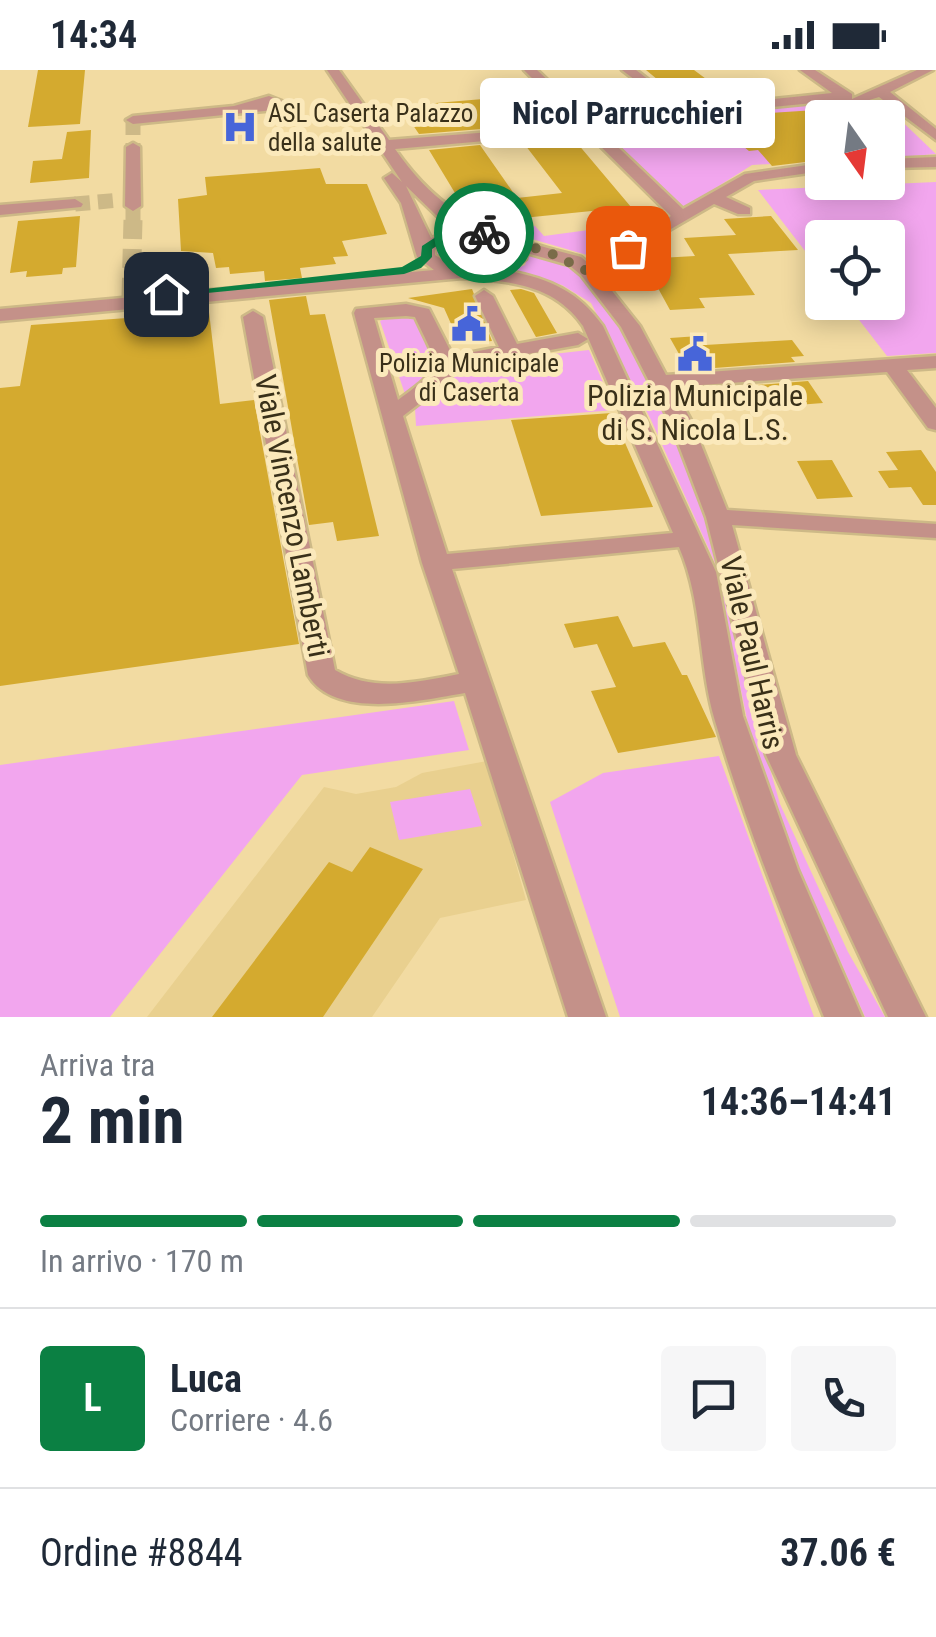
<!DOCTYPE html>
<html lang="it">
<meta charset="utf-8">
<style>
body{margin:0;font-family:"Roboto Condensed",sans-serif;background:#f6f6f7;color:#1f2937;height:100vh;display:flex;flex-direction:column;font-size:38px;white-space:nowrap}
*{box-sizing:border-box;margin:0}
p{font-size:32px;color:#747a83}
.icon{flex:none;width:55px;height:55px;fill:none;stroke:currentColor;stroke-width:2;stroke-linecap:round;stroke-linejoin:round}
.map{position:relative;height:947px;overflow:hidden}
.details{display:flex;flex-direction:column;background:#fff;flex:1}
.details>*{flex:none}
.needle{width:65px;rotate:166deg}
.controls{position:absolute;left:805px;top:30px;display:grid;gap:20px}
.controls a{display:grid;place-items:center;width:100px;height:100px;border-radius:10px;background:#fff;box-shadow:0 5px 25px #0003;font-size:50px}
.pin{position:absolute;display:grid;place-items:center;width:85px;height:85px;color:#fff;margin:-42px;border-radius:20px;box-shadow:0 5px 15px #0006}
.courier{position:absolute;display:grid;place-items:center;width:100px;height:100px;margin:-50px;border:8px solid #0b8043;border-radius:50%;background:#fff;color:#222;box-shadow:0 2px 12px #0007}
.bubble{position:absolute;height:70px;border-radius:10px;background:#fff;box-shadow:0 5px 25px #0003;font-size:32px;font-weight:700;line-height:70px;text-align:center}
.head em{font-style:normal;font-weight:700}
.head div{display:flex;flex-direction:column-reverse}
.head{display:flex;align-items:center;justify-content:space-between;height:170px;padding:0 40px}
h1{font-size:65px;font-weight:700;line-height:75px}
.bar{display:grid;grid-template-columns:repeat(4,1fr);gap:15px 10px;align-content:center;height:120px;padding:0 40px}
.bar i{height:12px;border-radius:8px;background:#e0e1e3}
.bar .current{background:#0b8043}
.bar p{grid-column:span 4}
.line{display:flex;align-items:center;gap:25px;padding:0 40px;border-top:2px solid #e0e1e3}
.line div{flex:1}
.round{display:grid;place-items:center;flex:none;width:105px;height:105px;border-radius:10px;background:#f6f6f7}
.status{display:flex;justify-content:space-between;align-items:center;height:70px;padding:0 50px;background:#fff;direction:ltr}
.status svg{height:28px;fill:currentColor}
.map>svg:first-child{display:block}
</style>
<div class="status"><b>14:34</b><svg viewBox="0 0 49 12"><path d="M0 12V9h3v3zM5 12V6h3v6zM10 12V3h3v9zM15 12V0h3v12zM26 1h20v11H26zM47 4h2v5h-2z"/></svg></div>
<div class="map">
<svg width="936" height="947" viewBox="0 0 936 947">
<rect width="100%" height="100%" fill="#f2dba2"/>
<path fill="#e9d08f" d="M487,691L526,830L440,848L372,947H147L324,717L356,724L396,717L422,703Z"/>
<path fill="#f2a6ee" d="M842,28L858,37L891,41L936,84L888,88V48H822V91L752,95L687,136L675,135L593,52Z
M936,112V283L887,286L846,233L888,232V168H822V203L758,120Z
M658,142L662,148L653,154L587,185L518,165L510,158L535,156L544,166L641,153L629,146Z
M466,167L505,174L510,188C482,200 459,202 434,185L445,171Z
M530,181L574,196L617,248L660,325L701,423L755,616L762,671L780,734L848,882L885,947H865L759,708L715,493L651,350L591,233L562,215L508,202L525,195Z
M395,244L420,249L436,299L405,324L380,251Z
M589,280L615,340L416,356L415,338L455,302L473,293Z
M454,631L469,680L302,705L110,947H0V695Z
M719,686L814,947H620L550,732L603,703Z
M470,719L482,756L399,770L390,732Z"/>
<path fill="#d4aa2f" d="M38,0H85L80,54L28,57Z
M646,0H694L733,29L687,34Z
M532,25L559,53L419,64L400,36Z
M816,40L822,44V90L772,96L758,80L749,81L707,47Z
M91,60L89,108L30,113L33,91L62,89L67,62Z
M572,67L631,137L492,151L474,122L455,123L429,80L480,75L517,128L562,123L522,71Z
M320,98L326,114H367L387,164L342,171L348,186L333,187L336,194L300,198L302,208L265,211L264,201L230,204L229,197L216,198L213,183L181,181L178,129L207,125L205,107Z
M80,146L76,197L63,198L62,204L26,207L27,201L10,203L18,151Z
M771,146L798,180L728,184L755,225L699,228L705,238L670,240L642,189L695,186L684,168L736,165L724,149Z
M472,219L492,271L460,274L444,238L408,228Z
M521,219L534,223L557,263L536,267L510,220Z
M306,226L310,245L325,244L379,466L337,471L333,452L309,455L269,230Z
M209,242L220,334L254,330L299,574L0,616V318L20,316L31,255Z
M699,266L705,275L792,270L804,286L791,287L795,292L688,300L670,268Z
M808,311L823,333L746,339L733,317Z
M612,343L653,437L541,446L511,350Z
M921,380L936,402V435H923L911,417L889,418L878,401L898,400L886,382Z
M832,390L853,427L817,429L797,391Z
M618,546L633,577L665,572L682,605H687L716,667L618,683L591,621L616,617L597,574L574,578L564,554Z
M370,777L423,799L323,947H212L329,792L352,802Z"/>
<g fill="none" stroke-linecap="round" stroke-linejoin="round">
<path stroke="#cdb987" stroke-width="15" stroke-dasharray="15 8" stroke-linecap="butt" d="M133,50V77
M75,134L120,130
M133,152V136"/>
<path stroke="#cdb987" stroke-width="19" stroke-dasharray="19 10" stroke-linecap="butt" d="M131,227L133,150"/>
<defs>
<path id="minor" d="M327,0H339L389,70L578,55L524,0H537L683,139L745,104L822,93V101L754,111L726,127L750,138V144H738L714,134L597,202L640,256L666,305L936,286V298L907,300L936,338V360L928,358L887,302L673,317L692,352L727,440L936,454V468L732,455L796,685L926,947H888L766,685L706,447L670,352L621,257L581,205L569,195L527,183L526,189L509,201C550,209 578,221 603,256L716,502L743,646L798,800L862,947H824C784,849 745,752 715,651C698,594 703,532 679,477L452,499L606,947H568L465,623C423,630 335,651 308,605L243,247L253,241L263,247L335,600C374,623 417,612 459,604L422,493L354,243L356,239L406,234L429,239L453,286L499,277L475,226L484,220L493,226L517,274L578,263L588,269L578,275L455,297L450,310L403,346L447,484L673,463L583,256C554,214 509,211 462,208L0,251V239L434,200L417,187L401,133L384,108L392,103L402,112ZM586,62L671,146L588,193L581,187C497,164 448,155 395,79ZM406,116L437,146L463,159L431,168ZM472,168L502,173L511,184C488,203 458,201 435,185V180L448,171ZM406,246L415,247C439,299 446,294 398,330L374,248Z
M622,0H636L685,38L832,23L800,0H815L852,24V29L917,0H933L890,22L936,59V70L879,27L850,36V30H844L682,46Z
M269,26L292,35L285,39L133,54L126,50L133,46L234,36Z
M133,73L140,77L141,136L133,141L125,136L126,77Z
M936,87V97L888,98V89Z
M75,129L83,134L81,137L0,145V135Z"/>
</defs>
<use href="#minor" stroke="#cdb987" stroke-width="5"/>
<use href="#minor" fill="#c49189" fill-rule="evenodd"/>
</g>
<path fill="#0b8043" d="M484,160L488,166L446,170L432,179V187L421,198L404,204L166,227L160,224L402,197L421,186L422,176L439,165Z"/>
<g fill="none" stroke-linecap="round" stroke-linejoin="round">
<path stroke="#7a6c49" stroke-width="10" stroke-dasharray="0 18" d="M484,163L548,182L587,201L628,178"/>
</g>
<defs>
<symbol id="hospital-bare" viewBox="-9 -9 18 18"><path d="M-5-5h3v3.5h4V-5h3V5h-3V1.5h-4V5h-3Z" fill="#4765d9" stroke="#fbe9bb" stroke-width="2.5" paint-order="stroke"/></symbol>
<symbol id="civic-bare" viewBox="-9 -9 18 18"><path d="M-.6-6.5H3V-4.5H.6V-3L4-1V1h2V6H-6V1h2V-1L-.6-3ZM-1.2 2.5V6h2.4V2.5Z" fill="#4765d9" stroke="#fbe9bb" stroke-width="2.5" paint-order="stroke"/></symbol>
</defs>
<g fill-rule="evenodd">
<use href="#hospital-bare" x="215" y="32" width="50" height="50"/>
<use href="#civic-bare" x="444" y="229" width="50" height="50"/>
<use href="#civic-bare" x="670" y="259" width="50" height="50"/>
</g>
<g text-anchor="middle" stroke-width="10" stroke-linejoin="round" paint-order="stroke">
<g font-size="25" fill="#393019" stroke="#fbe9bb" text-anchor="start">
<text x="268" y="52">ASL Caserta Palazzo<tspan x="268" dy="29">della salute</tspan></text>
<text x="469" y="302" text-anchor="middle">Polizia Municipale<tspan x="469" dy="29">di Caserta</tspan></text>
</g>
<g font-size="30" fill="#393019" stroke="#fbe9bb">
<text x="695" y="336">Polizia Municipale<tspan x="695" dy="34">di S. Nicola L.S.</tspan></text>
</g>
<g font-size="30" fill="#393019" stroke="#fbe9bb">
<text transform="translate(292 446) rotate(79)" y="10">Viale Vincenzo Lamberti</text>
<text transform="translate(752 583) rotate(77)" y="10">Viale Paul Harris</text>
</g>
</g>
</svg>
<div class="controls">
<a><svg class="needle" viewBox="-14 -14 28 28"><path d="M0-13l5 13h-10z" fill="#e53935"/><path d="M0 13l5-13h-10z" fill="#747a83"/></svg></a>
<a><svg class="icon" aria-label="locate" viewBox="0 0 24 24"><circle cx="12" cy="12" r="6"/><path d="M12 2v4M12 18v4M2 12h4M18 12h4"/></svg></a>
</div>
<div class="pin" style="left:628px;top:178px;background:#ea580c"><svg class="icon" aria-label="bag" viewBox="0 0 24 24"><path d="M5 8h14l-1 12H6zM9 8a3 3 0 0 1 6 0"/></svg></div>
<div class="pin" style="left:166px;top:224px;background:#1f2937"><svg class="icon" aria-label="home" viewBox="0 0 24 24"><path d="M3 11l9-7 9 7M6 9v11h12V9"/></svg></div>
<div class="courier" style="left:484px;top:163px"><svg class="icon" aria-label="bike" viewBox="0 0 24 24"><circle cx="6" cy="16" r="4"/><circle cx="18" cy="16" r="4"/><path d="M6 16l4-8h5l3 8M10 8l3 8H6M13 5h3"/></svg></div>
<div class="bubble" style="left:480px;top:8px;width:295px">Nicol Parrucchieri</div>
</div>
<section class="details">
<div class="head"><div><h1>2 min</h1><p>Arriva tra</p></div><em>14:36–14:41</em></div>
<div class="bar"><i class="current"></i><i class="current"></i><i class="current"></i><i></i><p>In arrivo · 170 m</p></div>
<div class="line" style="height:180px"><b class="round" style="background:#0b8043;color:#fff">L</b><div><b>Luca</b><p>Corriere · 4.6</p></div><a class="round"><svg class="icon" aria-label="chat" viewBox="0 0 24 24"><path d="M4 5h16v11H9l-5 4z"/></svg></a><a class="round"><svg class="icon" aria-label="phone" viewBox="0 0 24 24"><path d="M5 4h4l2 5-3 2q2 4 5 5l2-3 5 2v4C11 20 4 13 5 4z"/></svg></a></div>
<div class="line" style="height:130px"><div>Ordine #8844</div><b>37.06 €</b></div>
</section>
